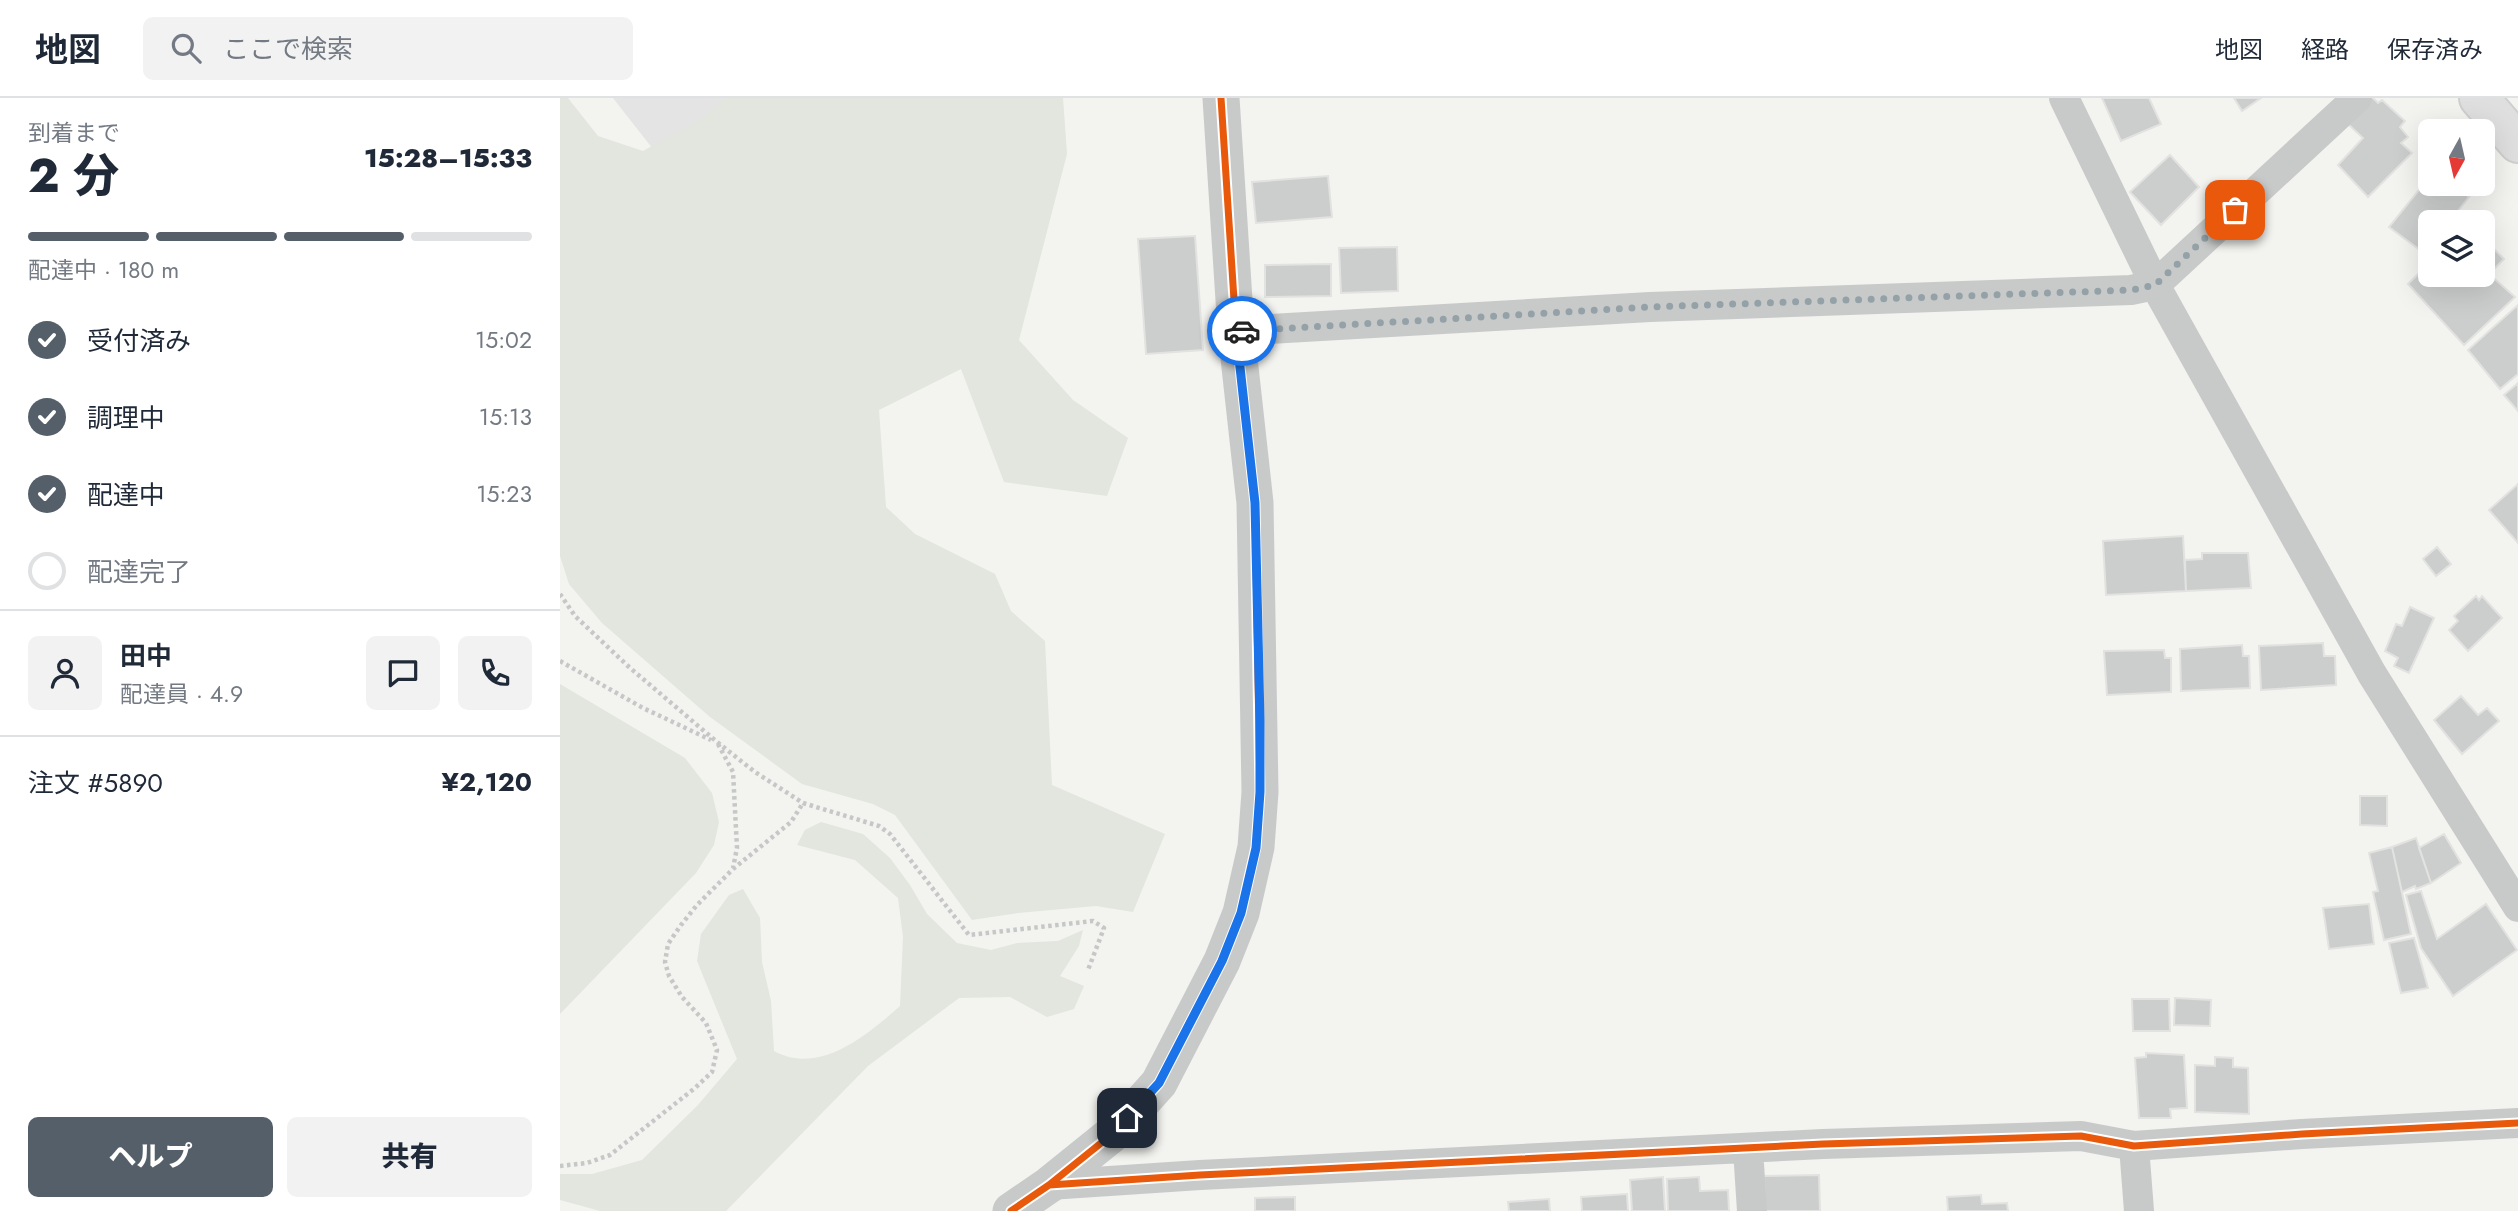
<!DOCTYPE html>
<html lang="ja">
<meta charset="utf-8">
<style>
body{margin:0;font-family:Jost,"Noto Sans JP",sans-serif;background:#f2f2f3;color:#1f2937;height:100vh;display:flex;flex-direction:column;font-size:26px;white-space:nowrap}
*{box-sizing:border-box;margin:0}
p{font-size:23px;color:#747a83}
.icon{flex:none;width:38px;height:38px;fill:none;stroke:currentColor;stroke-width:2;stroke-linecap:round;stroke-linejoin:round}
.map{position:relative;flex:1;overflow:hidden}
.details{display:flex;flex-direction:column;background:#fff;width:560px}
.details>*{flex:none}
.needle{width:46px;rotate:188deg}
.controls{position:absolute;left:1858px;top:21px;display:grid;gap:14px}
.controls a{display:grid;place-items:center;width:77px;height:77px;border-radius:10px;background:#fff;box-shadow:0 7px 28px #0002;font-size:35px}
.pin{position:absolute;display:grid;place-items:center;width:60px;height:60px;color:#fff;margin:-30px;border-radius:14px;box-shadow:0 4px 10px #0006}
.courier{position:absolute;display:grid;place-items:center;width:70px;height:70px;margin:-35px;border:5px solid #1a73e8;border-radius:50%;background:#fff;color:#222;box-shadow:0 2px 9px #0007}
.head em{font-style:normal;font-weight:800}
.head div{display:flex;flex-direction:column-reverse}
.head{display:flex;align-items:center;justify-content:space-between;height:119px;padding:0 28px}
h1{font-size:46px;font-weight:800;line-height:52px}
.bar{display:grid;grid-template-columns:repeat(4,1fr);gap:10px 7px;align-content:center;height:84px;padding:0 28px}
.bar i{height:9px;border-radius:5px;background:#e0e1e3}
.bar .current{background:#545f6a}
.bar p{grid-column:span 4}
.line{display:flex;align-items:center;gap:18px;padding:0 28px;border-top:2px solid #e0e1e3}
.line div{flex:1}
.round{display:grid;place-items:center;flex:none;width:74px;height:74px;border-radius:10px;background:#f2f2f3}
ol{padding:0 28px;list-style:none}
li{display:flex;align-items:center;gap:21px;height:77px}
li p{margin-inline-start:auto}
li .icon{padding:7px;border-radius:50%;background:#545f6a;color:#fff;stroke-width:4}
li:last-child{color:#747a83}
li i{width:38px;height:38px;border:4px solid #e0e1e3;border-radius:50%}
.cta{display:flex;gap:14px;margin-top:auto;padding:14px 28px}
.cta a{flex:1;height:80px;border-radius:10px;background:#545f6a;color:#fff;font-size:28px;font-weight:800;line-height:80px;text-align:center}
.cta a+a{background:#f2f2f3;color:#1f2937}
header{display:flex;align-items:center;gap:42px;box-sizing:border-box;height:98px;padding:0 35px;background:#fff;border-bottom:2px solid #e0e1e3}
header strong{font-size:33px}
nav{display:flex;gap:38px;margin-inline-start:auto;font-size:24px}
.search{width:490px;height:63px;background:#f2f2f3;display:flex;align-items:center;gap:18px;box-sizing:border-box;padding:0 24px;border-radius:10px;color:#747a83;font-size:26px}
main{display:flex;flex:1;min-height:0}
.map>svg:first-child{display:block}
</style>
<header>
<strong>地図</strong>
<div class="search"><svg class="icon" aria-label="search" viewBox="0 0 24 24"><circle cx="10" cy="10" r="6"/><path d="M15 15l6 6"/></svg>ここで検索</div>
<nav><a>地図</a><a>経路</a><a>保存済み</a></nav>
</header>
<main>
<section class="details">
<div class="head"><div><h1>2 分</h1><p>到着まで</p></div><em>15:28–15:33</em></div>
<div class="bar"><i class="current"></i><i class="current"></i><i class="current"></i><i></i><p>配達中 · 180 m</p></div>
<ol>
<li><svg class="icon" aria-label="check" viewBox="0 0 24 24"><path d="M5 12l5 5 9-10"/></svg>受付済み<p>15:02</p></li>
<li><svg class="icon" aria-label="check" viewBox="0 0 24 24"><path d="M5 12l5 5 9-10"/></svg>調理中<p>15:13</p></li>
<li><svg class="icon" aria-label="check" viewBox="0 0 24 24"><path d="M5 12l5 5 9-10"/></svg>配達中<p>15:23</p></li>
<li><i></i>配達完了</li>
</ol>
<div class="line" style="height:126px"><a class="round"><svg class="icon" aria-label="person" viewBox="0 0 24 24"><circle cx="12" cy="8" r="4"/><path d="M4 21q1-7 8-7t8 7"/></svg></a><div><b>田中</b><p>配達員 · 4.9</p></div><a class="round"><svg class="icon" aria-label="chat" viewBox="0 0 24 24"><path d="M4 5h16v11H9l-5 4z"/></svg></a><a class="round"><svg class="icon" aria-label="phone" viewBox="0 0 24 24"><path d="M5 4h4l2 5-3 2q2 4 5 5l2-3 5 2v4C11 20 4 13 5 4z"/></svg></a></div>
<div class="line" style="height:91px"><div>注文 #5890</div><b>¥2,120</b></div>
<div class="cta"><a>ヘルプ</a><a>共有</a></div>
</section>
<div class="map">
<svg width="1958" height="1113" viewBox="0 0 1958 1113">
<rect width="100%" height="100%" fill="#f3f3f0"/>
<path fill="#e3e4e3" d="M53,0H393L111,74Z"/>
<path fill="#e2e6de" d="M0,0H8L38,38L83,53L143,20L167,0H503L507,56L459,242L513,302L568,340L547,398L444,384L401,271L319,312L326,409L355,436L435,476L451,513L485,543L492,687L605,736L573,814L536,808L458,815L412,822L335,717L313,706L242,686L150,619L42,525L9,486L0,458Z
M0,586L125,660L152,695L159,724L154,747L136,775L0,916Z
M261,724L303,736L330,760L350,787L367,816L397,845L431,852L457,845L498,843L523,832L519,848L500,878L524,888L514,911L487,919L450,899L399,900L308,968L166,1113H40L0,1102V1076H32L82,1062L138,1007L177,961L137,863L141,836L169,797L183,791L200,820L202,864L211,903L214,953C260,978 307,937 340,908L343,839L338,800L295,762L237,747L245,732Z"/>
<path fill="#cbcecd" stroke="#e2e2e0" stroke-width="2" d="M1542,0H1589L1601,26L1561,43Z
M1674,0H1701L1682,13Z
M1809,0H1813L1818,5L1822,2L1845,23L1840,29L1848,39L1841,45L1852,55L1808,99L1778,67L1803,40L1789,27Z
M1610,57L1639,89L1601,127L1570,94Z
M1871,77V86H1891L1909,99L1889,124H1871V146L1864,155L1829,129Z
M768,78L772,119L696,125L692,84Z
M635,138L643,252L586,256L578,141Z
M1923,140L1944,161L1929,176L1955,199L1904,247L1848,186L1871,163V177H1923Z
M837,149L838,193L781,195L779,150Z
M771,166V198L705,199V167Z
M1958,207V276L1940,291L1908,252Z
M1958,285V313L1944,297Z
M1958,386V445L1929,412Z
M1623,438L1626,493L1546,497L1543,443Z
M1877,449L1891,466L1876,478L1863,461Z
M1642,455H1688L1691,490L1626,493L1625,462L1642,461Z
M1916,498L1919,502L1922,498L1942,520L1908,553L1889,532L1898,523L1894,518Z
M1850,509L1874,520L1849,575L1834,568L1838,560L1825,553L1836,526L1842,528Z
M1763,545L1764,558H1775L1776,587L1701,592L1699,548Z
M1682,547L1683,558H1689L1690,590L1621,593L1620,551Z
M1604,552L1605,560H1611V594L1547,597L1544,553Z
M1901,598L1918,617L1927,610L1939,623L1902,656L1874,622Z
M1800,698H1827V728L1800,727Z
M1884,736L1901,765L1871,785L1859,750Z
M1856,740L1871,785L1856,791L1855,788L1842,794L1832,749Z
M1832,749L1851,836L1824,842L1813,794L1818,793L1809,755Z
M1861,793L1877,841L1926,806L1957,852L1893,898L1861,850L1846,797Z
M1809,806L1814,846L1769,851L1763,810Z
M1854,840L1868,890L1841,895L1829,845Z
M1615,900L1651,902L1650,928L1614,927Z
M1572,901H1609L1610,933H1573Z
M1586,955L1624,957L1627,1010L1610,1011L1611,1020H1579L1575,960L1586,959Z
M1655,959L1673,960V969L1688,970L1689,1016L1635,1014V967L1655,968Z
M1259,1077L1260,1113H1205L1204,1078Z
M1103,1079L1105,1113H1072L1070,1082Z
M1139,1079L1140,1093L1168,1092L1169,1113H1108L1107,1081Z
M1067,1096L1068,1113H1022L1021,1099Z
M1421,1097L1422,1106L1447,1105L1448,1113H1388L1387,1099Z
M735,1099V1113H695V1100Z
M989,1101L990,1113H949L948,1104Z"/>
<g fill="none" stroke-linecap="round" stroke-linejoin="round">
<defs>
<path id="secondary" d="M1919,0L1958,45"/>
</defs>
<use href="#secondary" stroke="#ced0cf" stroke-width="42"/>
<path stroke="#c6c8c8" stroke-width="4.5" stroke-dasharray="3.5 3.5" stroke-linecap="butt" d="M0,496L15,518L69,569L157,644L195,674L243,705L319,728L330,736L409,837L533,823L544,830L528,872
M0,563L83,610L151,642
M158,646L173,674L177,750L173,770
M0,1068L27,1065L50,1057L135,990L152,974L157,952L146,925L122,899L109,878L105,864L108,846L121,827L137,807L173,771L231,724L243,705"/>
<path stroke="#c8caca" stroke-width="30" d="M1504,0L1595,187L1812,576L1958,809
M676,233L1090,209L1571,192L1595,187L1797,0
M1574,1048L1579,1113
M1188,1051L1192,1113
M489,1087L640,1077L1263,1046L1521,1038L1574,1048L1742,1036L1958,1025"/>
<path stroke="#c8caca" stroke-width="37" d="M451,1113L489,1087L556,1033L599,985L662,863L681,815L696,749L700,694L695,405L676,233L661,0"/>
<use href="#secondary" stroke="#dedfde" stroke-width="38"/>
<defs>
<path id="cycleway" d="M489,1087L640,1077L1263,1046L1521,1038L1574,1048L1742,1036L1958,1025
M451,1113L489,1087L556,1033L599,985L662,863L681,815L696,749L700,694L695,405L676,233L661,0"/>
</defs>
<use href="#cycleway" stroke="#fff" stroke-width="11"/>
<use href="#cycleway" stroke="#e8590c" stroke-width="7"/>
</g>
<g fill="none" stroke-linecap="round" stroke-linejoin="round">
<path stroke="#94a2a8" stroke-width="7" stroke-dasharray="0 12.6" d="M682,233L1090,209L1572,192L1595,187L1675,112"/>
<path stroke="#1a73e8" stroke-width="9" d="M567,1020L599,985L662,863L681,815L696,750L700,694V622L695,405L676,233H682"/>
</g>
</svg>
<div class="controls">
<a><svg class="needle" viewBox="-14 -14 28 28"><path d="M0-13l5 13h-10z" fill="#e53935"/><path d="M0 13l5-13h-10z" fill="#747a83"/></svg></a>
<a><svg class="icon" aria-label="layers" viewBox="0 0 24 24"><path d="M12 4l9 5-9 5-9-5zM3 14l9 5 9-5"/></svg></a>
</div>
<div class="pin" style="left:1675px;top:112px;background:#ea580c"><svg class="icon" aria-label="bag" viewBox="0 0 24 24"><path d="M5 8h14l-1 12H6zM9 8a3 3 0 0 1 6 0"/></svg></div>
<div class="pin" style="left:567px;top:1020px;background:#1f2937"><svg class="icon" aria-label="home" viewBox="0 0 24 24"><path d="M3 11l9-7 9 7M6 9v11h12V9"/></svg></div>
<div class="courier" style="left:682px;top:233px"><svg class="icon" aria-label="car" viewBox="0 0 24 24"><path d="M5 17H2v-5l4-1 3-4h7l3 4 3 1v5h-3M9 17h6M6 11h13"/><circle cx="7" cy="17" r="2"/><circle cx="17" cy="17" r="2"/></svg></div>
</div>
</main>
